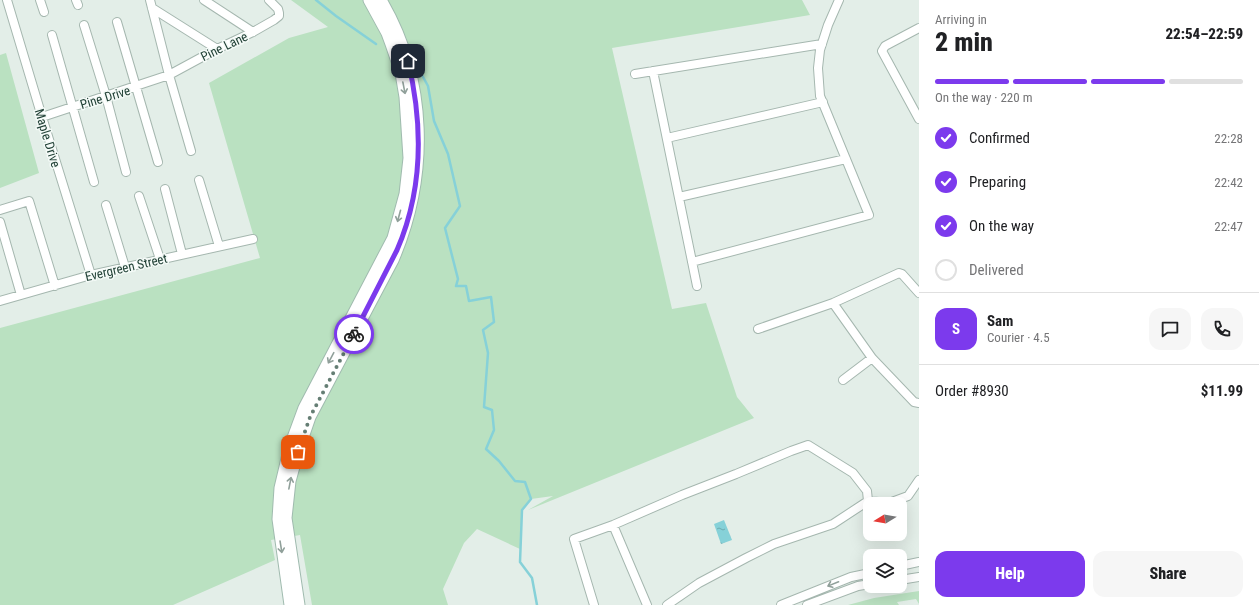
<!DOCTYPE html>
<meta charset="utf-8">
<style>
body{margin:0;font-family:"Roboto Condensed",sans-serif;background:#f6f6f6;color:#202124;height:100vh;display:flex;flex-direction:column;font-size:15px;white-space:nowrap}
*{box-sizing:border-box;margin:0}
p{font-size:13px;color:#757577}
.icon{flex:none;width:22px;height:22px;fill:none;stroke:currentColor;stroke-width:2;stroke-linecap:round;stroke-linejoin:round}
.map{position:relative;flex:1;overflow:hidden}
.details{display:flex;flex-direction:column;background:#fff;width:340px}
.details>*{flex:none}
.needle{width:26px;rotate:259deg}
.buttons{position:absolute;left:863px;top:497px;display:grid;gap:8px}
.buttons a{display:grid;place-items:center;width:44px;height:44px;border-radius:8px;background:#fff;box-shadow:0 4px 16px #0002;font-size:20px}
.pin{position:absolute;display:grid;place-items:center;width:34px;height:34px;color:#fff;margin:-17px;border-radius:8px;box-shadow:0 2px 6px #0006}
.courier{position:absolute;display:grid;place-items:center;width:40px;height:40px;margin:-20px;border:3px solid #7c3aed;border-radius:50%;background:#fff;color:#222;box-shadow:0 1px 5px #0007}
.summary em{font-style:normal;font-weight:800}
.summary div{display:flex;flex-direction:column-reverse}
.summary{display:flex;align-items:center;justify-content:space-between;height:68px;padding:0 16px}
h1{font-size:26px;font-weight:800;line-height:30px}
.bar{display:grid;grid-template-columns:repeat(4,1fr);gap:6px 4px;align-content:center;height:48px;padding:0 16px}
.bar i{height:5px;border-radius:3px;background:#e0e0e0}
.bar .selected{background:#7c3aed}
.bar p{grid-column:span 4}
.line{display:flex;align-items:center;gap:10px;padding:0 16px;border-top:1px solid #e0e0e0}
.line div{flex:1}
.round{display:grid;place-items:center;flex:none;width:42px;height:42px;border-radius:12px;background:#f6f6f6}
ol{padding:0 16px;list-style:none}
li{display:flex;align-items:center;gap:12px;height:44px}
li p{margin-inline-start:auto}
li .icon{padding:4px;border-radius:50%;background:#7c3aed;color:#fff;stroke-width:4}
li:last-child{color:#757577}
li i{width:22px;height:22px;border:2px solid #e0e0e0;border-radius:50%}
.button{display:flex;gap:8px;margin-top:auto;padding:8px 16px}
.button a{flex:1;height:46px;border-radius:12px;background:#7c3aed;color:#fff;font-size:16px;font-weight:800;line-height:46px;text-align:center}
.button a+a{background:#f6f6f6;color:#202124}
main{display:flex;flex:1;min-height:0}
.map>svg:first-child{display:block}
</style>
<main>
<div class="map">
<svg width="919" height="605" viewBox="0 0 919 605">
<defs>
<pattern id="water-ripples" width="26" height="14" patternUnits="userSpaceOnUse"><rect width="26" height="14" fill="#86d1d8"/><path d="M2 4q2-2 4 0t4 0M15 11q2-2 4 0t4 0" fill="none" stroke="#6dabb0"/></pattern>
</defs>
<rect width="100%" height="100%" fill="#e3eee8"/>
<path fill="#bae1c1" d="M291,0H802L810,15L612,48L672,309L706,303L737,397L754,418L528,510L553,496L531,499L522,510L520,549L477,529L464,543L443,589L448,605H312L300,535L271,540L275,560L173,605H0V328L260,258L209,83L289,38L328,27Z
M6,53L39,173L0,188V55Z
M919,591V604L916,599L897,602L899,605H848L874,598Z"/>
<path fill="url(#water-ripples)" d="M724,520L732,540L721,544L714,524Z"/>
<g fill="none" stroke-linecap="round" stroke-linejoin="round">
<path stroke="#86d1d8" stroke-width="2.5" d="M316,0L336,16L376,44
M416,64L428,86L434,121L448,154L460,206L445,228L458,279L456,286H466L469,301L491,297L494,322L483,330L488,353L484,407L492,410L494,430L486,449L499,461L515,481L525,482L531,499L522,510L520,562L532,578L537,605"/>
<defs>
<path id="street" d="M7,0L42,117L91,275
M40,0L44,12
M76,0L78,5
M150,0L169,75L191,151
M204,0L253,32
M152,8L217,49
M117,22L158,162
M84,25L106,96L126,172
M919,28L885,46L882,51L919,119
M52,35L94,182
M653,71L697,286
M635,74L822,44
M42,117L169,75L217,49L253,32L274,20L279,16V13L278,9L269,0
M667,138L823,102
M199,180L219,246
M165,189L182,254
M139,196L160,259
M679,197L846,159
M106,205L125,267
M0,210L29,201L55,286
M0,222L21,295
M692,262L869,215L820,96L818,68L820,50L828,25L839,0
M0,301L91,275L253,239
M833,303L872,358L914,402L919,403
M758,329L833,303L899,273L902,274L919,293
M843,380L872,358
M613,525L647,605
M900,566L919,562
M900,580L919,577
M594,605L574,539L613,525L682,495L736,474L791,451L808,445L853,473L867,491L868,501
M667,605L699,583L746,558L774,544L833,524L868,501L889,503L908,496L919,480
M781,605L851,577L870,573
M807,605L858,586L870,584"/>
<path id="secondary" d="M290,605L278,519L280,488L290,446L304,408L393,238L405,194L409,158L405,97L401,73L391,44L387,33L369,0
M299,605L286,518L290,481L298,452L310,417L393,260C429,176 428,80 381,0"/>
</defs>
<use href="#street" stroke="#a5b7af" stroke-width="10"/>
<use href="#secondary" stroke="#a0bbaf" stroke-width="13"/>
<use href="#street" stroke="#fff" stroke-width="8"/>
<use href="#secondary" stroke="#fff" stroke-width="11"/>
</g>
<defs><path id="oneway-shaft" d="M-6 0H5M1.5-3L5.5 0L1.5 3" fill="none" stroke-width="1.6" stroke-linecap="round" stroke-linejoin="round"/></defs>
<g stroke="#90a09a">
<use href="#oneway-shaft" transform="translate(404 88) rotate(79)"/>
<use href="#oneway-shaft" transform="translate(399 216) rotate(105)"/>
<use href="#oneway-shaft" transform="translate(331 358) rotate(118)"/>
<use href="#oneway-shaft" transform="translate(290 483) rotate(-79)"/>
<use href="#oneway-shaft" transform="translate(281 547) rotate(81)"/>
<use href="#oneway-shaft" transform="translate(833 584) rotate(158)"/>
</g>
<g fill="none" stroke-linecap="round" stroke-linejoin="round">
<path stroke="#657e74" stroke-width="4" stroke-dasharray="0 7.2" d="M298,452L310,417L354,334"/>
<path stroke="#7c3aed" stroke-width="5" d="M354,334L397,250C423,190 423,124 408,61"/>
</g>
<g text-anchor="middle" stroke-width="3" stroke-linejoin="round" paint-order="stroke">
<g font-size="13" fill="#214136" stroke="#f4faf7">
<text transform="translate(224 46) rotate(-26)" y="5">Pine Lane</text>
<text transform="translate(105 97) rotate(-17)" y="5">Pine Drive</text>
<text transform="translate(48 138) rotate(73)" y="5">Maple Drive</text>
<text transform="translate(126 267) rotate(-13)" y="5">Evergreen Street</text>
</g>
</g>
</svg>
<div class="buttons">
<a><svg class="needle" viewBox="-14 -14 28 28"><path d="M0-13l5 13h-10z" fill="#e53935"/><path d="M0 13l5-13h-10z" fill="#757577"/></svg></a>
<a><svg class="icon" aria-label="layers" viewBox="0 0 24 24"><path d="M12 4l9 5-9 5-9-5zM3 14l9 5 9-5"/></svg></a>
</div>
<div class="pin" style="left:298px;top:452px;background:#ea580c"><svg class="icon" aria-label="bag" viewBox="0 0 24 24"><path d="M5 8h14l-1 12H6zM9 8a3 3 0 0 1 6 0"/></svg></div>
<div class="pin" style="left:408px;top:61px;background:#1f2937"><svg class="icon" aria-label="home" viewBox="0 0 24 24"><path d="M3 11l9-7 9 7M6 9v11h12V9"/></svg></div>
<div class="courier" style="left:354px;top:334px"><svg class="icon" aria-label="bike" viewBox="0 0 24 24"><circle cx="6" cy="16" r="4"/><circle cx="18" cy="16" r="4"/><path d="M6 16l4-8h5l3 8M10 8l3 8H6M13 5h3"/></svg></div>
</div>
<section class="details">
<div class="summary"><div><h1>2 min</h1><p>Arriving in</p></div><em>22:54–22:59</em></div>
<div class="bar"><i class="selected"></i><i class="selected"></i><i class="selected"></i><i></i><p>On the way · 220 m</p></div>
<ol>
<li><svg class="icon" aria-label="check" viewBox="0 0 24 24"><path d="M5 12l5 5 9-10"/></svg>Confirmed<p>22:28</p></li>
<li><svg class="icon" aria-label="check" viewBox="0 0 24 24"><path d="M5 12l5 5 9-10"/></svg>Preparing<p>22:42</p></li>
<li><svg class="icon" aria-label="check" viewBox="0 0 24 24"><path d="M5 12l5 5 9-10"/></svg>On the way<p>22:47</p></li>
<li><i></i>Delivered</li>
</ol>
<div class="line" style="height:72px"><b class="round" style="background:#7c3aed;color:#fff">S</b><div><b>Sam</b><p>Courier · 4.5</p></div><a class="round"><svg class="icon" aria-label="chat" viewBox="0 0 24 24"><path d="M4 5h16v11H9l-5 4z"/></svg></a><a class="round"><svg class="icon" aria-label="phone" viewBox="0 0 24 24"><path d="M5 4h4l2 5-3 2q2 4 5 5l2-3 5 2v4C11 20 4 13 5 4z"/></svg></a></div>
<div class="line" style="height:52px"><div>Order #8930</div><b>$11.99</b></div>
<div class="button"><a>Help</a><a>Share</a></div>
</section>
</main>
